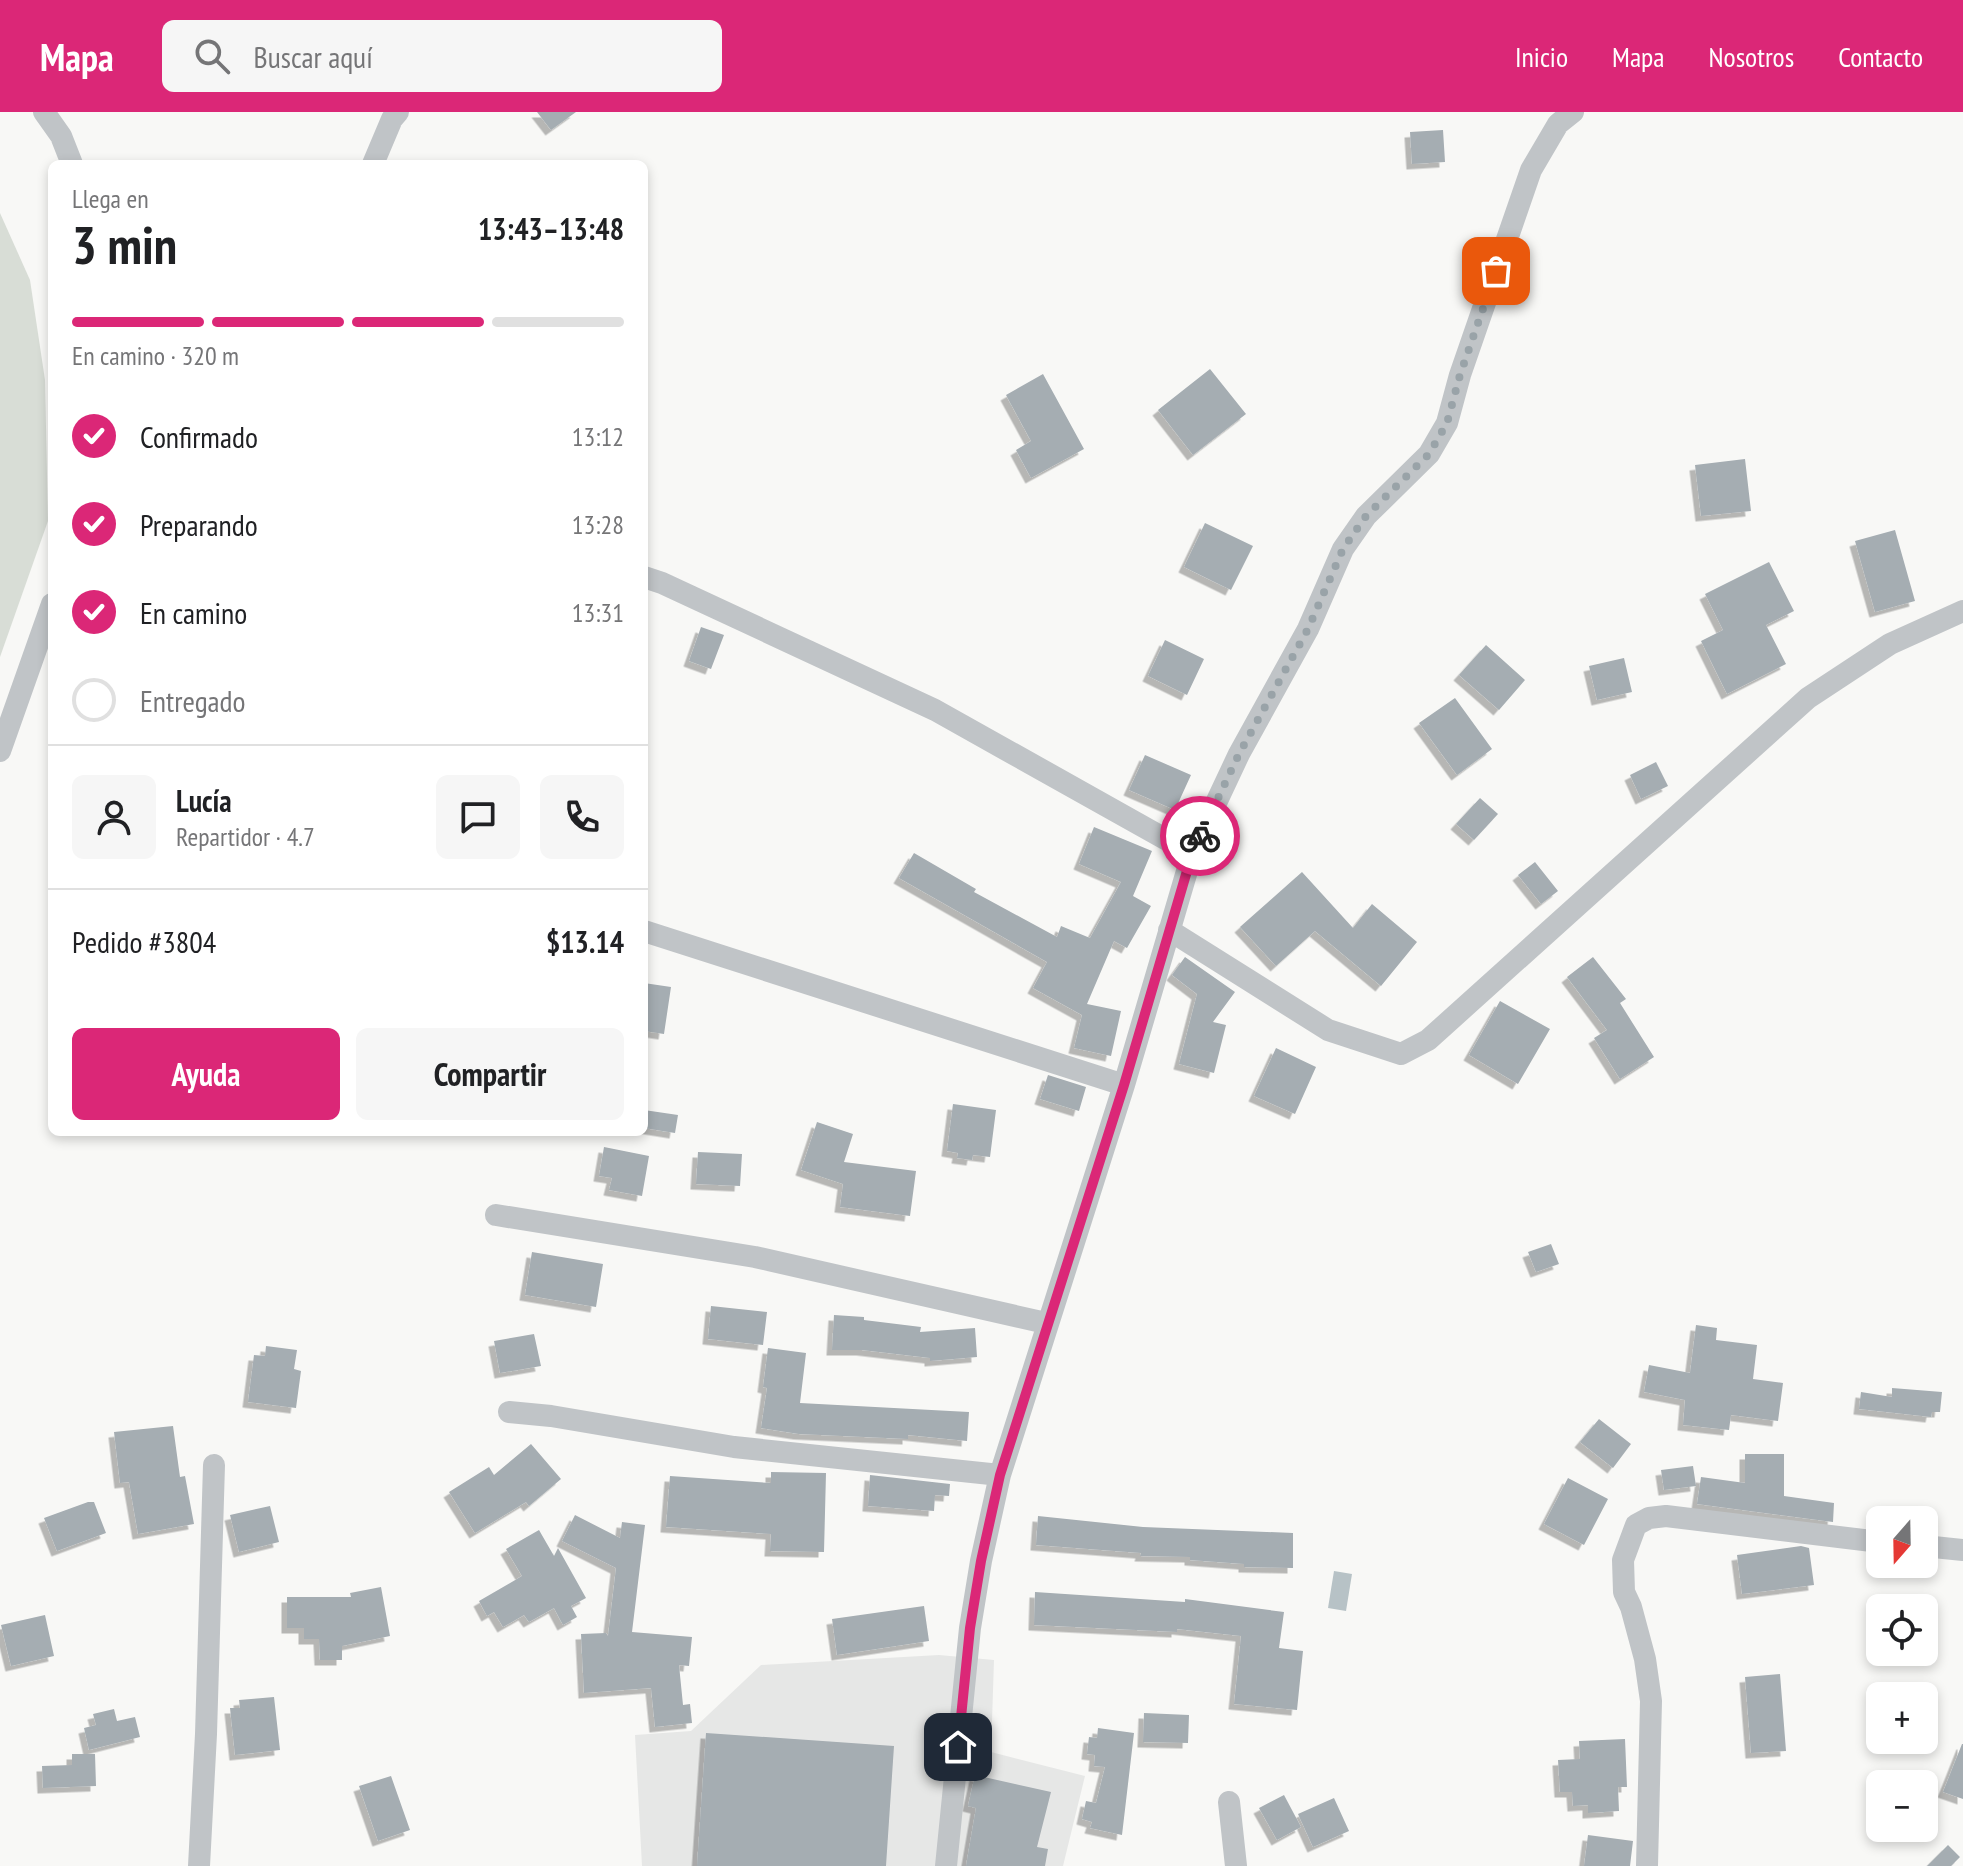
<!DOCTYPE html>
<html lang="es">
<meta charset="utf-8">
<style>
body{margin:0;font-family:"PT Sans Narrow",sans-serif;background:#f6f6f6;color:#202124;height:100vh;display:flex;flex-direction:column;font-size:30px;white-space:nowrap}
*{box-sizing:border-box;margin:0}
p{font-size:26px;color:#757577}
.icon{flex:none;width:44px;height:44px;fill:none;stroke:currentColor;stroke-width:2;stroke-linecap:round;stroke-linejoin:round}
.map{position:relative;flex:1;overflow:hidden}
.sheet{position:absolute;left:48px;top:48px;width:600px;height:976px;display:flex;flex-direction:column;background:#fff;border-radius:12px;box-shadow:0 4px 12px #0003}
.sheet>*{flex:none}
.needle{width:52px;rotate:200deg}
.controls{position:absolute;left:1866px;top:1394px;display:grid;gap:16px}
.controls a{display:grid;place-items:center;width:72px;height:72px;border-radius:12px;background:#fff;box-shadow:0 4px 12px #0003;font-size:40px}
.pin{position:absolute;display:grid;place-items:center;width:68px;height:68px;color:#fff;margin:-34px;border-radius:16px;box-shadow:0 4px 12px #0006}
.courier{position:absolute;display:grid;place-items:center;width:80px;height:80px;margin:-40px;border:6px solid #db2777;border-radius:50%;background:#fff;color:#222;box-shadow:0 2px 10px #0007}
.summary em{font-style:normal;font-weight:600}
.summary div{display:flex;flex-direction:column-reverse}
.summary{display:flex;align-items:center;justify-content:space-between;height:136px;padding:0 24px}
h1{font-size:52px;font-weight:600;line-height:60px}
.bar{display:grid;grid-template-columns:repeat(4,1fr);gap:12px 8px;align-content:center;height:96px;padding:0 24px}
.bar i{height:10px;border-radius:6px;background:#e0e0e0}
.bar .selected{background:#db2777}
.bar p{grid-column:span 4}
.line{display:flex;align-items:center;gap:20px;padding:0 24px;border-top:2px solid #e0e0e0}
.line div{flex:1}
.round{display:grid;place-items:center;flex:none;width:84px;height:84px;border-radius:12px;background:#f6f6f6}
ol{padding:0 24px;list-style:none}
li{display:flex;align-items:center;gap:24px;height:88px}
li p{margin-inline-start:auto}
li .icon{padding:8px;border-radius:50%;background:#db2777;color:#fff;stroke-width:4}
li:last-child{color:#757577}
li i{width:44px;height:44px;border:4px solid #e0e0e0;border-radius:50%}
.action{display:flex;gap:16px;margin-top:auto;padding:16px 24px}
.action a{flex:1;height:92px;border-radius:12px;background:#db2777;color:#fff;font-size:32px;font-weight:600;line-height:92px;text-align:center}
.action a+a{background:#f6f6f6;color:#202124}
header{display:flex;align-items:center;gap:48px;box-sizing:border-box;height:112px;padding:0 40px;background:#db2777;color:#fff}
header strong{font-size:38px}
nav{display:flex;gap:44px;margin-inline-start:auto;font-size:28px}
.search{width:560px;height:72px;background:#f6f6f6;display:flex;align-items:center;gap:20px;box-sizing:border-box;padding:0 28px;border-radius:12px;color:#757577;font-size:30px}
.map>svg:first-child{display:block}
</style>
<header>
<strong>Mapa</strong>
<div class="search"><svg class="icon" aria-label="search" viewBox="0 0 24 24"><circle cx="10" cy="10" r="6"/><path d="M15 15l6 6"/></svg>Buscar aquí</div>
<nav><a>Inicio</a><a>Mapa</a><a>Nosotros</a><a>Contacto</a></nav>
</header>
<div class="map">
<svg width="1963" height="1754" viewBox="0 0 1963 1754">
<defs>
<filter id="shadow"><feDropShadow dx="-5.5" dy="5.5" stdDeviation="0" flood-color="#0004"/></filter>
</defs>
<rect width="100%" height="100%" fill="#f8f8f6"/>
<path fill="#e6e7e6" d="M939,1543L994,1548L991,1640L1085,1664L1063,1754H642L635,1623L691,1619L761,1553Z"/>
<path fill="#d8ddd6" d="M0,101L30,168L45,268L48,409L0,545Z"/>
<path fill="#b7c2c6" d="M1334,1459L1352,1462L1346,1499L1328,1496Z"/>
<path fill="#a5adb2" filter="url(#shadow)" d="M537,0H576L551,18Z
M1443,18L1445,50L1412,52L1410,20Z
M1210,257L1246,302L1193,343L1158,298Z
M1043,262L1084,337L1031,366L1016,338L1031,329L1006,283Z
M1745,347L1751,399L1701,404L1695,353Z
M1205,411L1253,434L1231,478L1184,455Z
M1895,418L1915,489L1875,500L1855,429Z
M1769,450L1794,499L1766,513L1786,552L1727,582L1701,529L1723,518L1705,482Z
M701,515L724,523L711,557L689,549Z
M1165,528L1204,547L1187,583L1148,564Z
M1486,533L1525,568L1499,598L1459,563Z
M1624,546L1632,580L1597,588L1589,554Z
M1455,586L1492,637L1457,663L1419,611Z
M1145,643L1191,663L1175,698L1129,678Z
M1656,650L1668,674L1641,687L1630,663Z
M1480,686L1498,702L1474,728L1456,712Z
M1094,715L1152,739L1133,784L1151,794L1127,836L1114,829L1087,892L1121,899L1111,944L1074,936L1082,903L1033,876L1047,850L899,766L914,741L976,777L974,780L1057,825L1061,814L1090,826L1121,770L1079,752Z
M1535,750L1558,779L1541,792L1518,763Z
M1302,760L1353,816L1372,792L1417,830L1381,874L1315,819L1276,854L1240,815Z
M1185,845L1235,880L1213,910L1226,913L1214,961L1179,952L1197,882L1172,863Z
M1593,845L1626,887L1620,891L1654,945L1620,967L1594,926L1607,918L1567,865Z
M644,871L671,875L664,922L644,919Z
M1500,889L1550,917L1518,972L1469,943Z
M1276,936L1316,955L1295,1002L1254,984Z
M1048,963L1086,975L1079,999L1040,987Z
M953,992L996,998L990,1045L973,1043L972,1048L957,1046L958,1041L947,1039Z
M644,998L678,1003L675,1021L644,1016Z
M817,1010L853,1022L844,1050L916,1059L910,1104L840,1095L843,1072L801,1058Z
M604,1035L649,1044L642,1084L609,1078L612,1066L599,1064Z
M698,1040L742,1042L740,1074L696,1072Z
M1551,1132L1559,1152L1536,1160L1528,1140Z
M532,1140L603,1152L596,1195L525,1183Z
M711,1194L767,1200L763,1233L708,1227Z
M834,1203L864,1205V1208L921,1215L920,1220L975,1216L977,1245L930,1249V1246L862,1238H832Z
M1696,1213L1717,1216L1716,1228L1757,1233L1753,1267L1783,1271L1778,1309L1731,1303L1729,1318L1683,1313L1685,1288L1644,1280L1649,1253L1690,1261Z
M534,1222L541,1254L500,1261L494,1229Z
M266,1234L297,1238L294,1257L301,1259L296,1296L248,1290L254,1243L265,1244Z
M768,1236L806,1241L800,1291L969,1300L967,1329L908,1323V1327L799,1322L761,1316L767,1276L763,1275Z
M1892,1276L1942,1280L1940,1300H1932L1931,1305L1859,1297L1861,1280L1892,1285Z
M1599,1307L1631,1332L1613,1356L1580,1330Z
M173,1314L180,1365L185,1364L194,1412L138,1422L129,1370L120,1371L114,1320Z
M531,1332L561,1367L529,1394L526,1390L475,1421L449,1380L489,1355L494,1363Z
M1745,1342H1784V1384L1834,1391L1833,1410L1697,1392L1701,1365L1745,1371Z
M1693,1354L1696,1374L1664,1378L1661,1358Z
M771,1360L826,1361L824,1440L770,1439L771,1422L666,1415L670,1364L771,1371Z
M870,1363L950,1372L949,1384L935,1383L934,1399L868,1394Z
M1568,1366L1608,1387L1584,1433L1544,1412Z
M88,1390H94L106,1421L57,1439L44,1406Z
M270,1394L279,1430L239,1440L230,1403Z
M575,1403L620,1426L622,1410L645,1413L632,1520L692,1525L689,1554L679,1553L683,1593L690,1592L692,1611L655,1615L651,1576L584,1581L581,1522L606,1521L608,1524L616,1456L562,1429Z
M1038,1404L1143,1415L1293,1421V1456L1244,1455V1452L1190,1448V1445L1140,1444L1141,1441L1036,1433Z
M539,1418L554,1444L558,1436L586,1486L571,1494L577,1505L563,1513L554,1496L529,1510L524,1503L503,1515L494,1500L487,1504L479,1489L522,1464L506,1437Z
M1801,1434L1809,1436L1814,1473L1742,1482L1737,1443Z
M381,1475L390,1524L342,1534V1548H320L319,1527H304V1516H287V1485H351L350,1481Z
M1035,1480L1185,1490V1487L1284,1500L1279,1536L1303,1539L1297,1598L1234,1592L1241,1524L1177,1517V1520L1034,1513Z
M924,1494L929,1529L837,1543L832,1507Z
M45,1503L54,1544L11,1554L1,1513Z
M1780,1562L1786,1639L1751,1641L1745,1565Z
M274,1585L280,1638L235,1643L230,1596H240L239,1588Z
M114,1597L117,1609L135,1605L140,1625L89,1638L84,1616L96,1613L93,1602Z
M1144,1601L1189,1603L1188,1631L1143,1630Z
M1098,1616L1134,1621L1122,1723L1090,1716L1092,1710L1082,1707L1086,1689L1096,1691L1105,1655L1094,1654L1095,1643L1087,1642L1089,1625L1097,1626Z
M706,1621L894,1634L886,1754H697Z
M1625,1627L1627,1675H1618L1619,1699L1588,1701V1693L1573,1694L1572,1680H1560L1558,1648L1580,1647L1579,1629Z
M1962,1632H1963V1687L1943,1680Z
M72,1642H95L96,1674L43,1676L42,1654L72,1653Z
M975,1663L1051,1680L1037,1735L1048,1737L1045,1754H966L976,1696L968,1694Z
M391,1664L410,1718L378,1729L359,1674Z
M1284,1683L1301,1715L1277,1728L1259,1696Z
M1334,1686L1349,1719L1313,1735L1298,1702Z
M1588,1723L1633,1729L1630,1754H1584Z
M1948,1733L1960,1745L1951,1754H1927Z"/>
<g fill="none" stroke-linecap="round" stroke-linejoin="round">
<path stroke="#c0c4c7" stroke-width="22" d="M44,0L61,24L72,52
M373,52L392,7L398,0
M644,465L662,471L935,598L1192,742
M0,639L52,492
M1169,818L1328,918L1401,942L1428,928L1808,586L1890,532L1963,499
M644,819L1124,973
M496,1103L755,1145L1046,1211
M509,1300L551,1304L734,1335L1000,1363
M1924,1434L1963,1438
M1229,1690L1236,1754
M199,1754L206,1622L214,1353
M946,1754L970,1516L981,1449L1000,1363L1124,973L1192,742L1239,642L1308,517L1343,437L1366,404L1429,342L1447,311L1460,263L1531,58L1558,12L1573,0
M1647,1754L1651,1589L1645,1547L1631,1495L1624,1480L1623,1448L1636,1413L1649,1406L1666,1404L1880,1430"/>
</g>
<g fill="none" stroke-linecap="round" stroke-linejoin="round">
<path stroke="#99a3a8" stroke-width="8" stroke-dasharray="0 14.4" d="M1200,724L1239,642L1308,517L1343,437L1366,404L1429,342L1447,311L1460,263L1496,159"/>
<path stroke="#db2777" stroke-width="10" d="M958,1635L970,1516L981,1449L1000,1363L1124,973L1192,742L1200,724"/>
</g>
</svg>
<div class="controls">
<a><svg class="needle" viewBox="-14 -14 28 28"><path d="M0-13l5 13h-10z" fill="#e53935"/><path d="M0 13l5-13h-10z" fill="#757577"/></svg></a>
<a><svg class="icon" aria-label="locate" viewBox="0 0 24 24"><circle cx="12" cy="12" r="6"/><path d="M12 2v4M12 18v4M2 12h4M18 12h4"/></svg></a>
<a>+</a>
<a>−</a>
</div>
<div class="pin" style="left:1496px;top:159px;background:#ea580c"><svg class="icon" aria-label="bag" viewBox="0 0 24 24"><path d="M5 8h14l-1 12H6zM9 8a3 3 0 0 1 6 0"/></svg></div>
<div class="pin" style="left:958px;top:1635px;background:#1f2937"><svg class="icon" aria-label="home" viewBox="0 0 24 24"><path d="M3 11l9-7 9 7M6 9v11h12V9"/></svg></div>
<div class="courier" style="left:1200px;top:724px"><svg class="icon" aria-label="bike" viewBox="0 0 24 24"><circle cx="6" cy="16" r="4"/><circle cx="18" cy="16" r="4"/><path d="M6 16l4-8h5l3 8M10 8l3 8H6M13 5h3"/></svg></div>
<section class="sheet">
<div class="summary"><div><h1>3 min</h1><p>Llega en</p></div><em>13:43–13:48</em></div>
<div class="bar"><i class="selected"></i><i class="selected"></i><i class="selected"></i><i></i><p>En camino · 320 m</p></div>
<ol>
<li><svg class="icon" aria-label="check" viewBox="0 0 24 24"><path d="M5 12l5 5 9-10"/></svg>Confirmado<p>13:12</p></li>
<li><svg class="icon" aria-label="check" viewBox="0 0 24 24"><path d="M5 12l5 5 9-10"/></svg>Preparando<p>13:28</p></li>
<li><svg class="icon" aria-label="check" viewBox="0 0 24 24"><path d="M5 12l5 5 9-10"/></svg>En camino<p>13:31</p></li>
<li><i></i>Entregado</li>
</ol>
<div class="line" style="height:144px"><a class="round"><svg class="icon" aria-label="person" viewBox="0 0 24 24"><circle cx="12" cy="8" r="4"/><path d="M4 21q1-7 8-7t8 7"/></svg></a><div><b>Lucía</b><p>Repartidor · 4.7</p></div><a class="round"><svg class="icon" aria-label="chat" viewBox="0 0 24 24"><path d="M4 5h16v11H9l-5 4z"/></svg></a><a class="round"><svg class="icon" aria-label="phone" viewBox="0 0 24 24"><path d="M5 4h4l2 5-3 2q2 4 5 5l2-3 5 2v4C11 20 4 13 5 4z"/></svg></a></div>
<div class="line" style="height:104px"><div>Pedido #3804</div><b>$13.14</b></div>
<div class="action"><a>Ayuda</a><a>Compartir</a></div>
</section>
</div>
